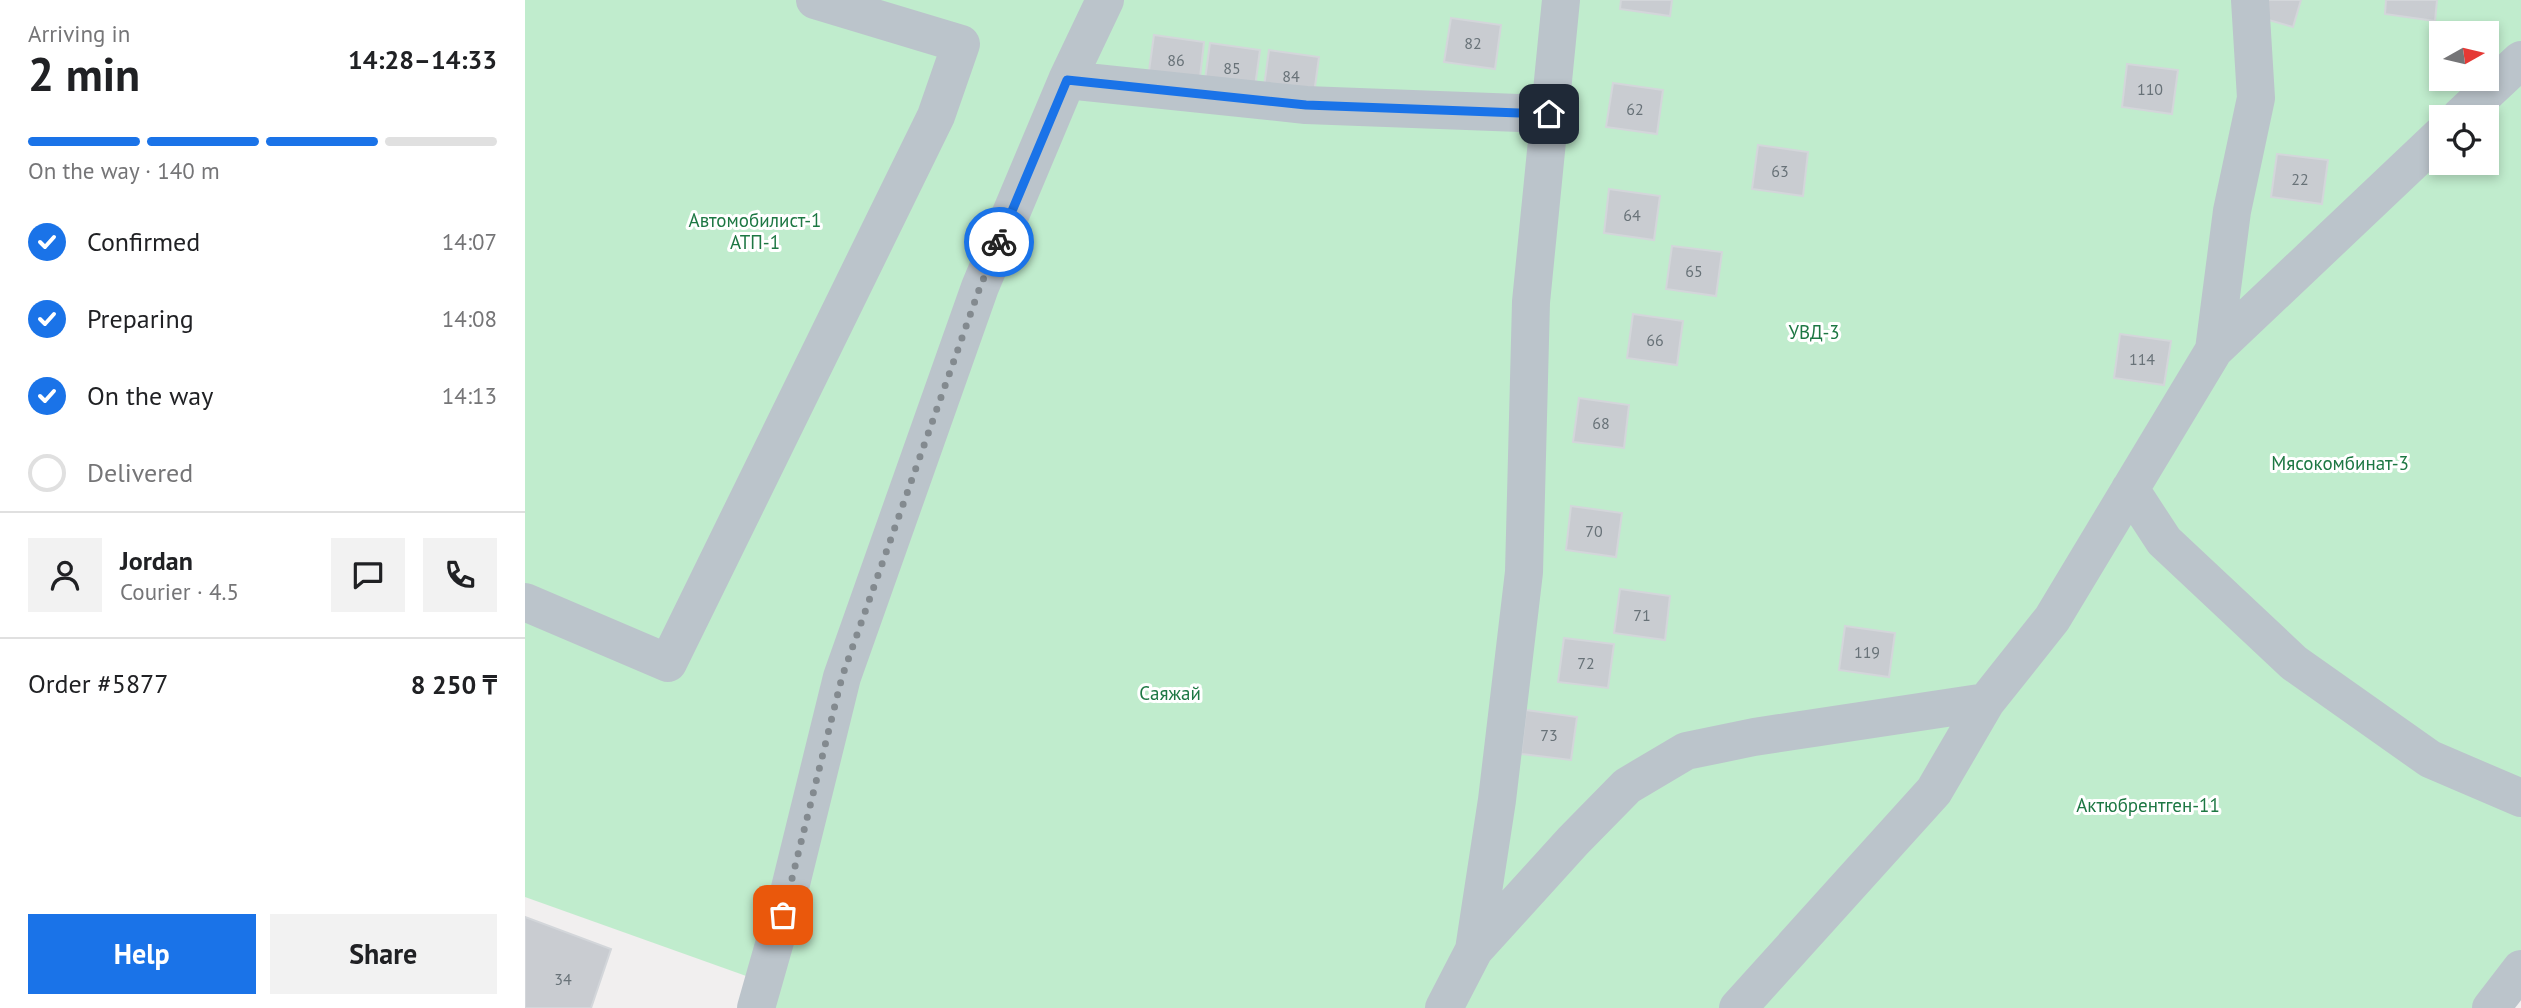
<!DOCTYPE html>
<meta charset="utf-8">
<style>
body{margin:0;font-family:"PT Sans",sans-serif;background:#f2f2f2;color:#202124;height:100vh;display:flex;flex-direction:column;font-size:26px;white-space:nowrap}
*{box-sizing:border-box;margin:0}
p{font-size:23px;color:#757577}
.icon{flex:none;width:38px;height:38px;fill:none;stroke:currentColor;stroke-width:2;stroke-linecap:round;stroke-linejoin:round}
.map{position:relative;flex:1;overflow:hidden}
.side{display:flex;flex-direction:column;background:#fff;width:525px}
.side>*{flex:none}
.needle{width:46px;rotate:82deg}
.tools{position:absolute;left:1904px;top:21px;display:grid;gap:14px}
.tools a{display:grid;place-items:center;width:70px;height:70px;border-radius:0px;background:#fff;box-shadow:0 4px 10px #0003;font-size:35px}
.pin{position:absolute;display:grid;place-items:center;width:60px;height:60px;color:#fff;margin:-30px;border-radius:14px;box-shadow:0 4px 10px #0006}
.courier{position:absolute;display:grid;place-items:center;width:70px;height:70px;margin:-35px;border:5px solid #1a73e8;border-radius:50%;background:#fff;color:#222;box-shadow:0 2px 9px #0007}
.headline em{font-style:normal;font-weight:800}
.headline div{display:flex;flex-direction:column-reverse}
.headline{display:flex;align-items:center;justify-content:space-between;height:119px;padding:0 28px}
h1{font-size:46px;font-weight:800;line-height:52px}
.bar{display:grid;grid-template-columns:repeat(4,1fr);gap:10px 7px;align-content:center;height:84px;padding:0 28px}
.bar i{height:9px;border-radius:5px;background:#e0e0e0}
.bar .on{background:#1a73e8}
.bar p{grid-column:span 4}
.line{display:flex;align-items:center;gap:18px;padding:0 28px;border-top:2px solid #e0e0e0}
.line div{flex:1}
.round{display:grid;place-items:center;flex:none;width:74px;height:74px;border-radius:0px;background:#f2f2f2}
ol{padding:0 28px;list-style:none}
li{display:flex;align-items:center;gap:21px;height:77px}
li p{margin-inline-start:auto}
li .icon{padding:7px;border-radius:50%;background:#1a73e8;color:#fff;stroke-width:4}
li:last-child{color:#757577}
li i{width:38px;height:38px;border:4px solid #e0e0e0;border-radius:50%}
.action{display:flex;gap:14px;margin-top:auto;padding:14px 28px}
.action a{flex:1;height:80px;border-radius:0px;background:#1a73e8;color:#fff;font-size:28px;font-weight:800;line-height:80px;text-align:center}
.action a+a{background:#f2f2f2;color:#202124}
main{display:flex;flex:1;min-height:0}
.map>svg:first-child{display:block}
</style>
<main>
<section class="side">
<div class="headline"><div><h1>2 min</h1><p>Arriving in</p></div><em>14:28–14:33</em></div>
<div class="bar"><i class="on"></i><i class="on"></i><i class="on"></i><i></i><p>On the way · 140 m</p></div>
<ol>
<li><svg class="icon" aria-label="check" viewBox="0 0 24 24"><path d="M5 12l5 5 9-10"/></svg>Confirmed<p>14:07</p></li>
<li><svg class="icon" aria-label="check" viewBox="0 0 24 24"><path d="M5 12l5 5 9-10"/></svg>Preparing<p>14:08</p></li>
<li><svg class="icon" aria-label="check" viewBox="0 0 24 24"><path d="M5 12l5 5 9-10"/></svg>On the way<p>14:13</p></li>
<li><i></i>Delivered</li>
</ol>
<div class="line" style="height:126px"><a class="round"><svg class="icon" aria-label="person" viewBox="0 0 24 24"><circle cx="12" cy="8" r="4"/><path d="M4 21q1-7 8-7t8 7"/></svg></a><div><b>Jordan</b><p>Courier · 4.5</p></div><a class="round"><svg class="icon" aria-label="chat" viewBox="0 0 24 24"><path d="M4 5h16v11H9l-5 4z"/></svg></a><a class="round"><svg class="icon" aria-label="phone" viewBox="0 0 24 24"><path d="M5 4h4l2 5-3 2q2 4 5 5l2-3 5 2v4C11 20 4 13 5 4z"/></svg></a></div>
<div class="line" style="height:91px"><div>Order #5877</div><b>8 250 ₸</b></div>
<div class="action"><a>Help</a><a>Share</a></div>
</section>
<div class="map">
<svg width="1996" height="1008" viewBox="0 0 1996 1008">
<rect width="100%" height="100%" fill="#f1efef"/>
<path fill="#c0eccd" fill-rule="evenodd" d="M0,0H1996V965L1967,1008H231L238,982L0,897ZM1916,33H1962V79H1916ZM1916,117H1962V163H1916Z"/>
<path fill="#c9ccd1" stroke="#d3d6da" stroke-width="2" d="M1096,0H1147L1145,16L1095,9Z
M1734,0H1776L1768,27L1730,16Z
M1861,0H1912L1910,21L1860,14Z
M926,18L976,25L970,69L919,62Z
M629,35L679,42L674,86L623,78Z
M685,43L735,50L729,94L679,87Z
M744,50L794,57L788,101L738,94Z
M1602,64L1653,70L1647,114L1597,107Z
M1088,83L1138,90L1132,134L1081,127Z
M1233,145L1283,152L1278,196L1227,189Z
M1752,154L1803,160L1797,204L1746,197Z
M1084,189L1135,196L1129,240L1079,233Z
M1147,246L1197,252L1191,296L1141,289Z
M1108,314L1158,321L1152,365L1102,358Z
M1595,334L1646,341L1639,385L1589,378Z
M1054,398L1104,405L1099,448L1048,442Z
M1046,506L1097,513L1091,557L1041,550Z
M1095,589L1145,596L1140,640L1089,633Z
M1320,626L1370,633L1364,677L1314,670Z
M1039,638L1089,644L1083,688L1033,682Z
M1001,710L1052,717L1046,760L996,754Z
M0,917L86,949L66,1008H0Z"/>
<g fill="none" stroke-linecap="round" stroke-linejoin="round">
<path stroke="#bbc4cb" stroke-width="38" d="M542,80L781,105L1024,114
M1935,117L1996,60
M1689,350L1707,211L1731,98L1725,0
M1605,489L1639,541L1769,663L1905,759L1996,798
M0,602L143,663L411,116L436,44L290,0
M949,950L972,800L999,572L1006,302L1036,0
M231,1008L264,892L317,677L455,287L542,80L580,0
M919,1008L949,950L1048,841L1102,786L1161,751L1229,737L1461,702L1527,619L1689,350L1916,135
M1213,1008L1409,791L1461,702
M1966,1008L1996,969"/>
</g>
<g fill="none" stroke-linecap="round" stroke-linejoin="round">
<path stroke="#838a8f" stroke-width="7" stroke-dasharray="0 12.6" d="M258,915L317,677L455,287L474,242"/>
<path stroke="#1a73e8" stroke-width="9" d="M474,242L542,80L781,105L1024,114"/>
</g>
<g text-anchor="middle" stroke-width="6" stroke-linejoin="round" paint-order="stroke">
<g font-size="16" fill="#687278">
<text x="948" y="49">82</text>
<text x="651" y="66">86</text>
<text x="707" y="74">85</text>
<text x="766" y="82">84</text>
<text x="1625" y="95">110</text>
<text x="1110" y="115">62</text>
<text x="1255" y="177">63</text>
<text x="1775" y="185">22</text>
<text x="1107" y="221">64</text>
<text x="1169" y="277">65</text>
<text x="1130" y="346">66</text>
<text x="1617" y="365">114</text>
<text x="1076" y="429">68</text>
<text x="1069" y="537">70</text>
<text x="1117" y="621">71</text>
<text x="1342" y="658">119</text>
<text x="1061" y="669">72</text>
<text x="1024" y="741">73</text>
<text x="38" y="985">34</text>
</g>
<g font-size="19" fill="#1d7743" stroke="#fff">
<text x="230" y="227">Автомобилист-1<tspan x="230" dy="22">АТП-1</tspan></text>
<text x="1289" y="339">УВД-3</text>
<text x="1815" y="470">Мясокомбинат-3</text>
<text x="645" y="700">Саяжай</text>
<text x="1623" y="812">Актюбрентген-11</text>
</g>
</g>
</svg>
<div class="tools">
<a><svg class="needle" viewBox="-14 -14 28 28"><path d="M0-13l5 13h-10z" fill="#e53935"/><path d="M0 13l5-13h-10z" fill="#757577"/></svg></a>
<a><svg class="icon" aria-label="locate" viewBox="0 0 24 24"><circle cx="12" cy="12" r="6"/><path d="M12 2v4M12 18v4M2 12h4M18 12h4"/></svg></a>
</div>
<div class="pin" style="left:258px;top:915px;background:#ea580c"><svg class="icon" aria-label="bag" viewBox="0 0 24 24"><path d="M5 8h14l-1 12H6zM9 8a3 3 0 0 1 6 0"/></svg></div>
<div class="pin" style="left:1024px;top:114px;background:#1f2937"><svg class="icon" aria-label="home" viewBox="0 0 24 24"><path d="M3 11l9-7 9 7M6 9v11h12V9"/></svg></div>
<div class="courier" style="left:474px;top:242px"><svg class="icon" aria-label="bike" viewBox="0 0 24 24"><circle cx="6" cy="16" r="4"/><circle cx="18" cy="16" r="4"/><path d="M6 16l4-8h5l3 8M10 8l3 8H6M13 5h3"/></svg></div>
</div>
</main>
